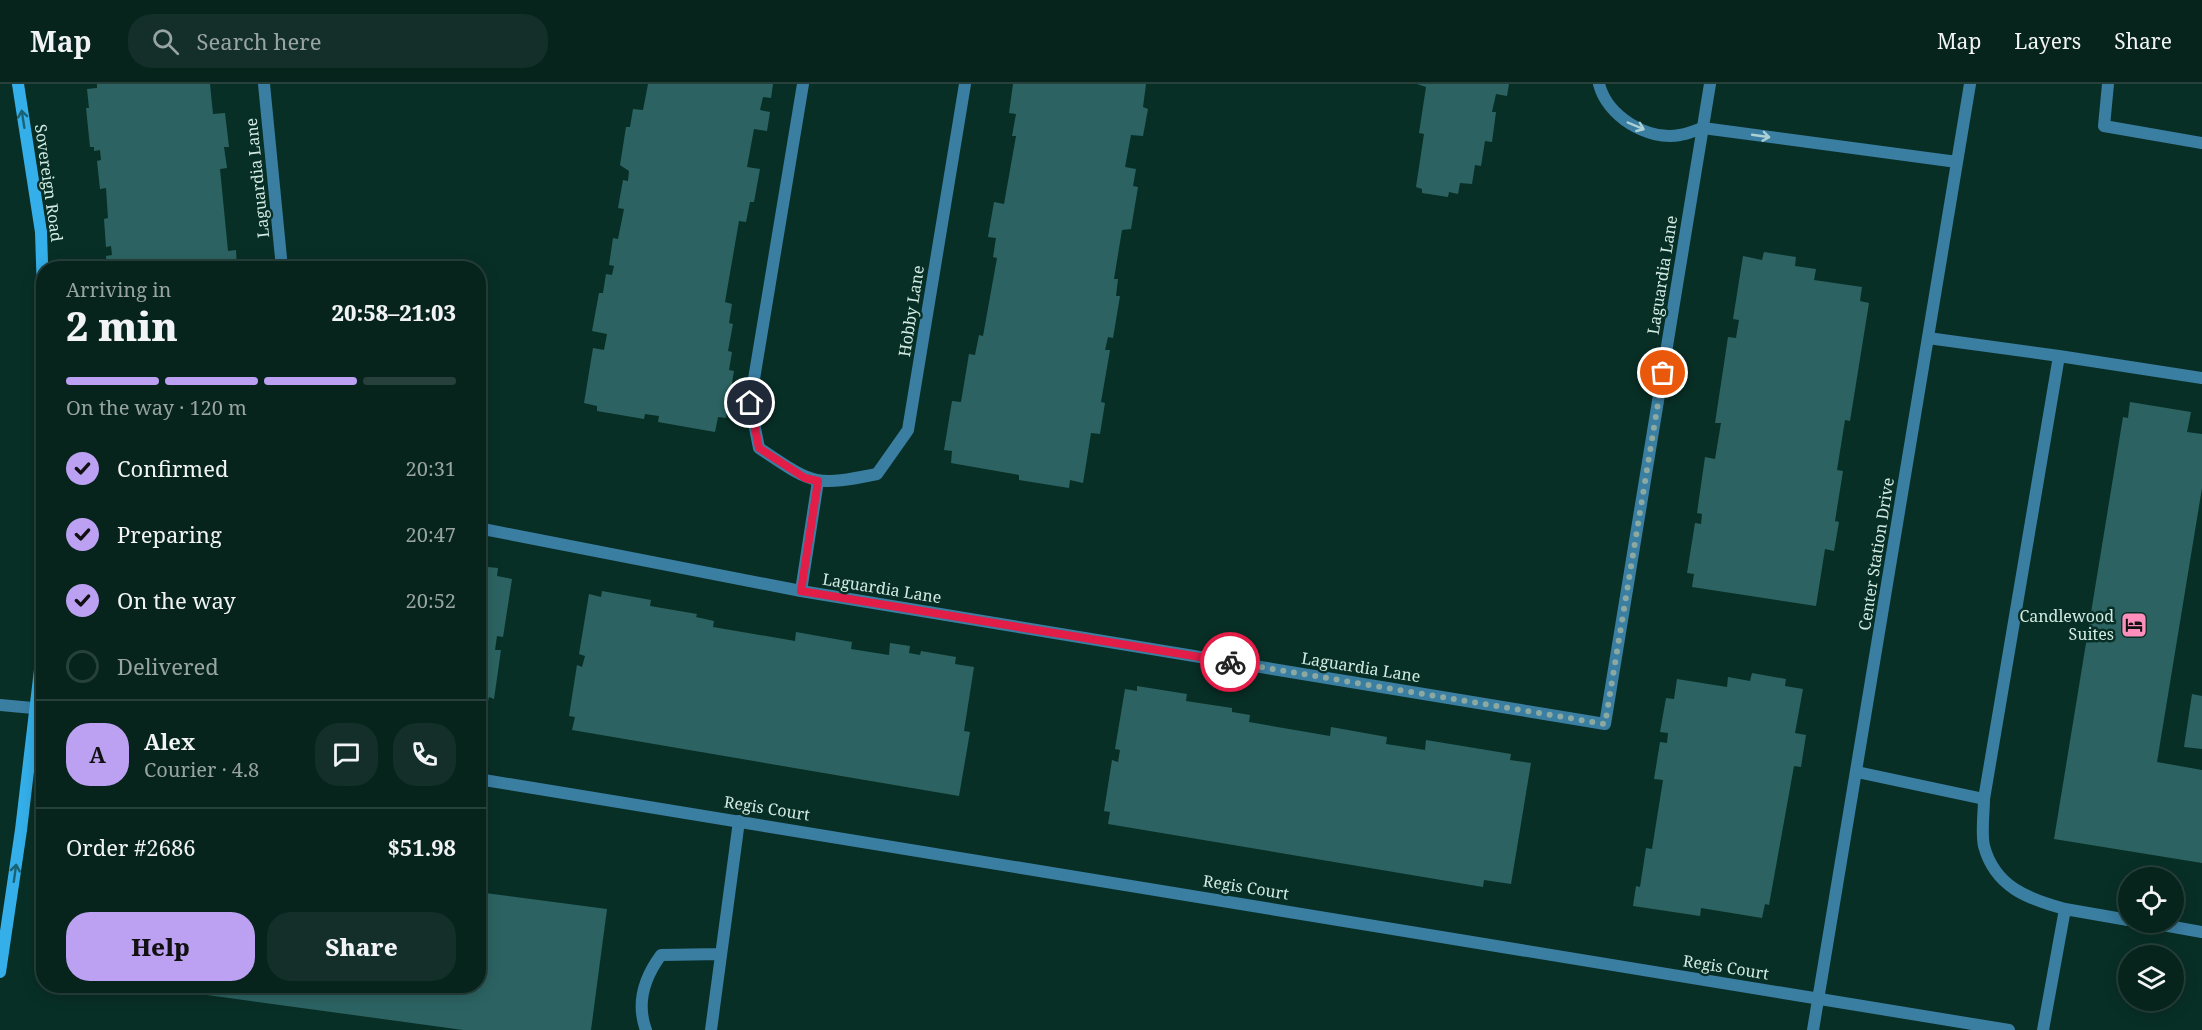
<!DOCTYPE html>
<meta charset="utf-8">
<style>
body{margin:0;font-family:"Noto Serif",serif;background:#142f29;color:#f1f3f6;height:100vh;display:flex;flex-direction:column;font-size:22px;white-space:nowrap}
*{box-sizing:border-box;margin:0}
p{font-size:20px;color:#98a4a3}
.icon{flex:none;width:33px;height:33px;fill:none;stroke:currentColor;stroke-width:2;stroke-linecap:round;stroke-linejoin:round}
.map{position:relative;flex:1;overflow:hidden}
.details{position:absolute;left:36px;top:177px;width:450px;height:732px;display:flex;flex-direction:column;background:#06231c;border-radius:24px;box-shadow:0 3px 15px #0003,0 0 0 2px #27403b}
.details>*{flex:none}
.tools{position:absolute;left:2118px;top:783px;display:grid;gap:12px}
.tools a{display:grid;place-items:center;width:66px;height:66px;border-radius:50%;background:#06231c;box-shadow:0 3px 15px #0003,0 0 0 2px #27403b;font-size:30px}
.pin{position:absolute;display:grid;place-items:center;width:51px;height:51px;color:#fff;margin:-26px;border:3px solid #fff;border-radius:50%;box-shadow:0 2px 6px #0007}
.courier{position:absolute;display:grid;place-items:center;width:60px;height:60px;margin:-30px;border:4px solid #e11d48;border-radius:50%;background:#fff;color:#222;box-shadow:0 2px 8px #0007}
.overview em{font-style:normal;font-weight:800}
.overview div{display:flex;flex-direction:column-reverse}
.overview{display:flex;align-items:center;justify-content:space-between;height:102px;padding:0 30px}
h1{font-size:39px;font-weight:800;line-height:45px}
.bar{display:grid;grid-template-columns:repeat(4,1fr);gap:9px 6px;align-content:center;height:72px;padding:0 30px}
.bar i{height:8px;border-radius:4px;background:#27403b}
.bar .current{background:#bca0f2}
.bar p{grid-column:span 4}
.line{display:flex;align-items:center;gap:15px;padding:0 30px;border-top:2px solid #27403b}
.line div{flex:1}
.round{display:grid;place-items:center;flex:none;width:63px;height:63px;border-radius:24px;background:#142f29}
ol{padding:0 30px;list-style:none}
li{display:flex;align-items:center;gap:18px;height:66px}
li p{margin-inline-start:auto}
li .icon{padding:6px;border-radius:50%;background:#bca0f2;color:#111;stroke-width:4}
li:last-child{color:#98a4a3}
li i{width:33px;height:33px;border:3px solid #27403b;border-radius:50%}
.button{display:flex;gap:12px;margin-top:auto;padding:12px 30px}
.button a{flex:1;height:69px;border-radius:24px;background:#bca0f2;color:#111;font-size:24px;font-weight:800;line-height:69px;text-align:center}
.button a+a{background:#142f29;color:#f1f3f6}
header{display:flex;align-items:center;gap:36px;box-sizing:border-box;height:84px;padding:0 30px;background:#06231c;border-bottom:2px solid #27403b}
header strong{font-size:28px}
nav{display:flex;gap:33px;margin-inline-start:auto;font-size:21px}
.search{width:420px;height:54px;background:#142f29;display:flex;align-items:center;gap:15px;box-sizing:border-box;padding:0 21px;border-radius:24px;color:#98a4a3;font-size:22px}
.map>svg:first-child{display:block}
</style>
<header>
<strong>Map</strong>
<div class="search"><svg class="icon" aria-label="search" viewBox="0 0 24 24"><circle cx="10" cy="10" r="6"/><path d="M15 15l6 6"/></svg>Search here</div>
<nav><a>Map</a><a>Layers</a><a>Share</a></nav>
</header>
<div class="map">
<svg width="2202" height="946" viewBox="0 0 2202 946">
<rect width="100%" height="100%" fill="#082f26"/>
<path fill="#2c6362" d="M97,0H210L213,30L225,29L229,63H224L227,84L220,85L228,167L236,166L237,184H107L106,172L112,171L111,162L106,163L104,135L108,134L106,104L100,105L97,77L101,76L100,66L94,67V63H90L86,24H89L87,5L97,4Z
M648,0H773L771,14L763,13L760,26L770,28L767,47L754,45L747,83L760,85L754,118H750L746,138L739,137L725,218L732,220L729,239L733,240L728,267L732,268L729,286L734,287L726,334L718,333L715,348L658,338L659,332L645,330L644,335L597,327V322L584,319L593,264L604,266L607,250L592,247L599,209H603L606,190L612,191L614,182L609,181L613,154L618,155L624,125L618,124L623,96L628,97L629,87L620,81L626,43H630L633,25L643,26Z
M1013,0H1146L1143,23L1148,25L1143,52L1131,51L1125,83L1136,85L1133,102L1138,103L1131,145L1122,146L1114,195H1118L1116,212H1120L1113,254L1108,253L1105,266H1110L1101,318L1105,319L1100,350L1091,349L1083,399L1070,396L1069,404L1019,396V391L951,379L952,367L944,366L952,317L961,318L969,270L975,271L979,251L983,252L997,174L993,173L996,154L988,153L994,118L1004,120L1016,52H1012L1016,30L1009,29Z
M1417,0H1509L1507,12L1496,10L1492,28H1496L1492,58L1485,57L1481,82L1475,81L1472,100L1460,99L1458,110L1449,108L1448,113L1422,109V105L1416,103L1424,50L1419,49L1426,3Z
M1764,168L1796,173L1795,182L1816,185L1814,196L1862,203L1860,217L1869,219L1850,337L1845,336L1837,386L1843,387L1835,437L1839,438L1834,467L1825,465L1816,522L1692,503L1694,490L1687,489L1695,439L1701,440L1702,430L1697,429L1705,373L1715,375L1721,339H1715L1728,253L1736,254L1739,236L1733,235L1743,172L1762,176Z
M2130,318L2191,328L2187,348L2202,350V404L2157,678L2202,686V779L2054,755L2123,333L2128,334Z
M478,482L498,484L497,492L512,495L503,553L497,552L495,566H501L494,615L489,613L486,627L478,626Z
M602,507L651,516L650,522L697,530L696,533L714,537L713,543L795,557L796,548L852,558L851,565L889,571L890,559L910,562L909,569L920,571L921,567L956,573L955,580L974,583L964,647L970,648L959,712L572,646L575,633L569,632L577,581L582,583L585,572L579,570L589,510L601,513Z
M1752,589L1786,595L1785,602L1803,605L1795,649L1806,651L1801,683L1794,682L1769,821L1765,820L1762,834L1701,824L1700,832L1633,822L1636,802L1640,803L1646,764L1652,765L1663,696L1654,695L1660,658L1667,659L1668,649L1660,648L1666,614L1674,615L1677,595L1727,603L1728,593L1750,597Z
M1137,602L1187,610L1186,617L1232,624V628L1250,631L1249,638L1330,652L1331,643L1387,653L1386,660L1425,666L1426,656L1511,670L1510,676L1531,679L1511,800L1484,796L1483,803L1108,740L1110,728L1104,727L1112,676L1118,678L1120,666L1115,665L1125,605L1137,607Z
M2192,610L2202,612V665L2184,663Z
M478,808L607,825L591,946H463L149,903L478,902Z"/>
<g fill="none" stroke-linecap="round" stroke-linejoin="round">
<path stroke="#3a7ea2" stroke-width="12" d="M2108,0L2104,42L2202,59
M1928,254L2059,272L1984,715C1984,729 1981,748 1984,762C1995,803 2028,815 2065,825
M2059,272L2202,294
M1857,688L1984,715
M2146,838L2202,848
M646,946C636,919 644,894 661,871L721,870
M711,946L739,737
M2043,946L2065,825L2128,836"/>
<path stroke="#3a7ea2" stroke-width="12" d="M264,0L282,184
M803,0L750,319L759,364C813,400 813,403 877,390L908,346L965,0
M1599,0C1607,32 1647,57 1680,51C1688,50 1696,46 1703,44L1957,78
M478,444L801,507L1605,640L1710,0
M801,507L818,397
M0,621L44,625
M478,695L2009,946
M1813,946L1970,0"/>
<path stroke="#35afe9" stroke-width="12" d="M18,0L41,148L44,239
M0,888L21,746L44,552"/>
</g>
<defs><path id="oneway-shaft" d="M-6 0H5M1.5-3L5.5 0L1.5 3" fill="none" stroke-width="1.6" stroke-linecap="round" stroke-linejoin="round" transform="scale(1.5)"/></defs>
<g stroke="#1a6274">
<use href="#oneway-shaft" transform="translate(23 35) rotate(-99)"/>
<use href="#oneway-shaft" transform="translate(15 789) rotate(-82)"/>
</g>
<g stroke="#acd0d3">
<use href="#oneway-shaft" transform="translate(1636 42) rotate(23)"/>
<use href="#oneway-shaft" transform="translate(1761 52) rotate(8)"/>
</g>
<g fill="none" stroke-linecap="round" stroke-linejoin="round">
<path stroke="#8ba9a1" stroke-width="6" stroke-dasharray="0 10.8" d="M1230,578L1605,640L1663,289"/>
<path stroke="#e11d48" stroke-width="8" d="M750,319L759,364L805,394L818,397L801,507L1230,578"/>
</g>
<defs>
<symbol id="hotel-square" viewBox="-11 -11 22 22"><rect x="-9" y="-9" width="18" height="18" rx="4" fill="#fe8ebc" stroke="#082f26"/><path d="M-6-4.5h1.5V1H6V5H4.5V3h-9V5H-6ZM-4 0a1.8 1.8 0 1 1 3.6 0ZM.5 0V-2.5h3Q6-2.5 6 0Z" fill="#111"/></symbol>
</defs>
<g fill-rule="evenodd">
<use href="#hotel-square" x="2119" y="526" width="30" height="30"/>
</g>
<g text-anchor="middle" stroke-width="5" stroke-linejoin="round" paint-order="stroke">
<g font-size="16" fill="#d2ebe3" stroke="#082f26">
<text transform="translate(257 94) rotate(-96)" y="6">Laguardia Lane</text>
<text transform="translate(49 99) rotate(82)" y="6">Sovereign Road</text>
<text transform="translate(1662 191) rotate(-81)" y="6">Laguardia Lane</text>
<text transform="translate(911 227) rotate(-81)" y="6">Hobby Lane</text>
<text transform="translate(1876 470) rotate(-81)" y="6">Center Station Drive</text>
<text transform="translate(882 504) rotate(9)" y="6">Laguardia Lane</text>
<text transform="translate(1361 583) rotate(9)" y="6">Laguardia Lane</text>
<text transform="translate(767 724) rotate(9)" y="6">Regis Court</text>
<text transform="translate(1246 803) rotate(9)" y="6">Regis Court</text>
<text transform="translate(1726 883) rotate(9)" y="6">Regis Court</text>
</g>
<g font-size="16" fill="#d2ebe3" stroke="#082f26" text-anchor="end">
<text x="2114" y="538">Candlewood<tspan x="2114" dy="18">Suites</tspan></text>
</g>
</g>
</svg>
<div class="tools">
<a><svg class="icon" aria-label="locate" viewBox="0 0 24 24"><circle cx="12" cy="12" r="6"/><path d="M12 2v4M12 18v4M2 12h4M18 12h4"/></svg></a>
<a><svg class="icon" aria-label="layers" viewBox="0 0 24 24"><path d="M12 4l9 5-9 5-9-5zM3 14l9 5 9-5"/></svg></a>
</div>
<div class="pin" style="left:1663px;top:289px;background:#ea580c"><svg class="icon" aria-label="bag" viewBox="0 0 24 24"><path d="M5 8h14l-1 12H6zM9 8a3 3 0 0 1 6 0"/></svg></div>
<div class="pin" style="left:750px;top:319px;background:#1f2937"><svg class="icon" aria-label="home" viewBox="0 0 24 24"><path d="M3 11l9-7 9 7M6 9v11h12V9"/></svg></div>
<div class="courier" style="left:1230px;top:578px"><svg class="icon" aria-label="bike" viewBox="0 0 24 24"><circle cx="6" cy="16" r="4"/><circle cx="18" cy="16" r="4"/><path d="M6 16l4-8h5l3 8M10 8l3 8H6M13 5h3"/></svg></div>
<section class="details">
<div class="overview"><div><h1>2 min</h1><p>Arriving in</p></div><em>20:58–21:03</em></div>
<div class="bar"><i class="current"></i><i class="current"></i><i class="current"></i><i></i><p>On the way · 120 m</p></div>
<ol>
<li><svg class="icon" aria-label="check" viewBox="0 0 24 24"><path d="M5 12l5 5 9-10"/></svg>Confirmed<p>20:31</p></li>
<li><svg class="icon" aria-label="check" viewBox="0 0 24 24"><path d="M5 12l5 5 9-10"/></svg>Preparing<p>20:47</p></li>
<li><svg class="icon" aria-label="check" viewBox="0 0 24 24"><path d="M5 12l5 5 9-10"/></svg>On the way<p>20:52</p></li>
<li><i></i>Delivered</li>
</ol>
<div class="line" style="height:108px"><b class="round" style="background:#bca0f2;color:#111">A</b><div><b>Alex</b><p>Courier · 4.8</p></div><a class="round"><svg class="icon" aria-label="chat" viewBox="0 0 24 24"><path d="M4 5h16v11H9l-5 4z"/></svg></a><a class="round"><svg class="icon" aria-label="phone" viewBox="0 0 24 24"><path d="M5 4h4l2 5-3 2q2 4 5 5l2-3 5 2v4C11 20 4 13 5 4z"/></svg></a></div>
<div class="line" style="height:78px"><div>Order #2686</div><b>$51.98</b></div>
<div class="button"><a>Help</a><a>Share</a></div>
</section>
</div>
